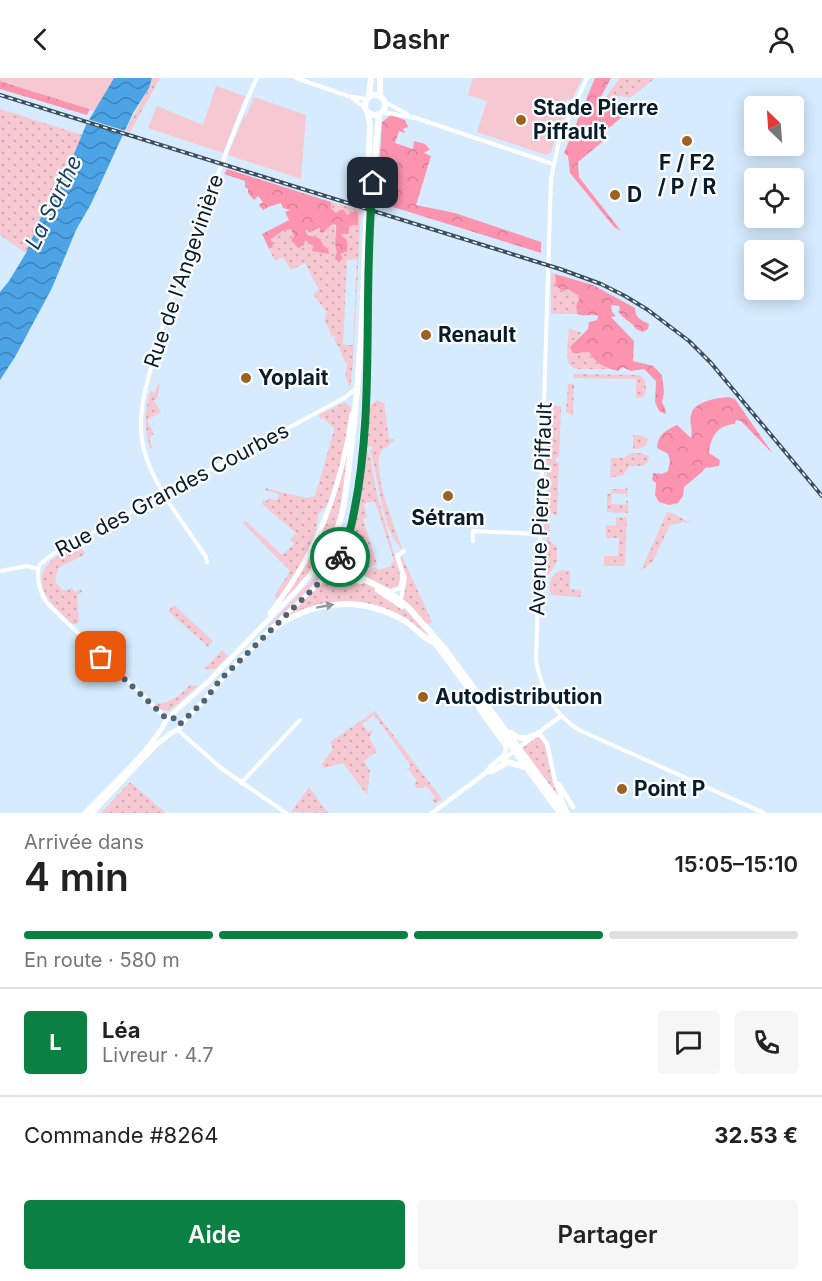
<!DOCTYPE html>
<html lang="fr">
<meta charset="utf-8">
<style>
body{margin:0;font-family:Inter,sans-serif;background:#f6f6f6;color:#222;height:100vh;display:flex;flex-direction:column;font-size:22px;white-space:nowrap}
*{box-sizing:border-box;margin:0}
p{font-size:20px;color:#767676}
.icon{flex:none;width:33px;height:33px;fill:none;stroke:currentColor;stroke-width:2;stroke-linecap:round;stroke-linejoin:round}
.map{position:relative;height:735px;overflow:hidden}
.sheet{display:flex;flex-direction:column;background:#fff;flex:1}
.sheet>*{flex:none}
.needle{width:39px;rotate:335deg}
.buttons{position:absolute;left:744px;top:18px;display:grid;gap:12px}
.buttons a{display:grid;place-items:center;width:60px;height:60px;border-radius:6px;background:#fff;box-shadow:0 3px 15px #0003;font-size:30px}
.pin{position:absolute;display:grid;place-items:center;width:51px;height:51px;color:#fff;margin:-26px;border-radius:12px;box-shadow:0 3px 9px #0006}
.courier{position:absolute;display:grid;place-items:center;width:60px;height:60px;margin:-30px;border:4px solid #0b8043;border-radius:50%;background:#fff;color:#222;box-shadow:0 2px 8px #0007}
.head em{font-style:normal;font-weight:600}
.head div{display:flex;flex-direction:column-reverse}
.head{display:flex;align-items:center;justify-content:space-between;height:102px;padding:0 24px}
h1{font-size:39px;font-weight:600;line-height:45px}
.bar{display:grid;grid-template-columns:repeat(4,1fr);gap:9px 6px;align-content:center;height:72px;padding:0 24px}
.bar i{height:8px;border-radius:4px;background:#e0e0e0}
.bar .on{background:#0b8043}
.bar p{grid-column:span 4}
.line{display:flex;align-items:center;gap:15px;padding:0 24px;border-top:2px solid #e0e0e0}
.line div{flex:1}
.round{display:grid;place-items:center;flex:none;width:63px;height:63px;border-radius:6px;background:#f6f6f6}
.primary-button{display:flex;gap:12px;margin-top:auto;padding:12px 24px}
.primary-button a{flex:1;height:69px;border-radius:6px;background:#0b8043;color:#fff;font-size:24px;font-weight:600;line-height:69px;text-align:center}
.primary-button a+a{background:#f6f6f6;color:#222}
header{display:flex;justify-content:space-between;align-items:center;height:78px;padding:0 24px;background:#fff;font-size:27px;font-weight:600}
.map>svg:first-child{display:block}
</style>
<header><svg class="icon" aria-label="back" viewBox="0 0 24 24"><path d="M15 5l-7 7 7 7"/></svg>Dashr<svg class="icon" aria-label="person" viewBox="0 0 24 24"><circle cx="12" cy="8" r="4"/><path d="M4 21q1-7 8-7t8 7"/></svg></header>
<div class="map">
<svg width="822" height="735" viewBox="0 0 822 735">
<defs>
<pattern id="grass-dots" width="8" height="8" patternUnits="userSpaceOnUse" patternTransform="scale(1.5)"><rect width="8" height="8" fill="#f6c8d2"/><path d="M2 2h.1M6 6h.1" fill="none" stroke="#d1abb5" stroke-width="1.8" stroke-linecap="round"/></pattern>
<pattern id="forest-crowns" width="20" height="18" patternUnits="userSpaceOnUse" patternTransform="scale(1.5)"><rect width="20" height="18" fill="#fd94af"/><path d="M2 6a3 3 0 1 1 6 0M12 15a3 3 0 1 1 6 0" fill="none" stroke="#d77f97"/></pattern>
<pattern id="water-waves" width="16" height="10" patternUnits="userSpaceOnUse" patternTransform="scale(1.5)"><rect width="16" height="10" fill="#4ca3e5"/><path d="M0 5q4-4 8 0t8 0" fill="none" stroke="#3d84ba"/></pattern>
</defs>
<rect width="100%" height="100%" fill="#d6ebfe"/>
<path fill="url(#grass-dots)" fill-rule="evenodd" d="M152,0H160L130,54L126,53C134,34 146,19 152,0Z
M620,0H655L630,20L622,18L605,20Z
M0,31L82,57L67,93L40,141L26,175L0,157Z
M331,124L361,132L353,282L351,306L349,309L345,295L348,285H346L341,276L342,275L334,262L336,258L332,259L329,253L330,252L325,245L326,233L313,216L319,212L305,185L291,192L283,179L275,183L269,171H272L271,161L282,153L291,151L294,158L304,161L313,168L312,173H323L326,170L304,152L320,148L321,152L331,149L333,146L335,147C338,162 329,165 342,178L340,176L346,167L345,159L339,156L346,155L350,146L358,147V135L355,133L347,137L345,135H336L331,130ZM357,181L353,267H343L347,182Z
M551,195L555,196L556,208L568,211L580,219L576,228L577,236H551Z
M569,250L582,255L571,269L589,274C594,283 601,289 611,291C565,291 565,298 569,250Z
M574,296L640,297L645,302L646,313L643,319L636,320V301L574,300Z
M158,306L160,308L157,320L154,323L161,334L147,342L154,356L150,358L152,370L150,371C144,352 145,333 150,313L155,315Z
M568,306H574L573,338L566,334Z
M377,322L384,325L389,361H394V363C389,367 382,371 380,376C373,395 395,452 403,472C381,453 379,400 370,372L373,371L371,368L362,369C363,351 361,332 377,322Z
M345,324L351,329L345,368L328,428C313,436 320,443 315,455C306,478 292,501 277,521L274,518L290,493L243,445L246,443L282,477L294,466L290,462L296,455L262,426L263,422L267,423L268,420L277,422L279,416L265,412V410L306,420L315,418L334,352L333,349L323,340L321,342L319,337Z
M548,328H561L559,379H556V384H559L557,438L550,434L549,462L557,469V484L545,502L547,457L544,456L547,391L546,382Z
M633,357H640L648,361L646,367L639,371H633Z
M351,369L342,435L327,472L317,478L310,497L264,543L278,525L323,446L346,376Z
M363,370L367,371L371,382L376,412L401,501L397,509L390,512L364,497L365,493L376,489L378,492L391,488V485L394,483L375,423L364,426L367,439L363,441L377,486L362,493V498L348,493L340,479L353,441L360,392L364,393L361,391Z
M631,375H641L649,378L648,384L643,388H630L623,397L610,400L611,380H624Z
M627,408L628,419H626V416L612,415L611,426L626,427V423H628V435L607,434V416L611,415V411H626Z
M667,434L672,435L692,446L683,444L670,447L653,483L641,493Z
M616,439L627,440L625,488H604V478H618L619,460H606V447L616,448Z
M80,466L85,476L58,490L55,504L64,513L72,510L75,514L81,511L82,514L77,517L79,544L77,546H72C55,529 27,507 51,483C59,475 71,471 80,466Z
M402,478L432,544L428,546L424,544L403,522L404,492L401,481Z
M563,492L570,493V511L581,512V519L551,517C547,506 551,495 563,492Z
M318,496C326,500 329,498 336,498C343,498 353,501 359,503C391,513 415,540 435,565L406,543L367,528H318L266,553L271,545Z
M174,527L213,563L208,569L168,533Z
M101,558L106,563L102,568L119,583L115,587L96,569L97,563Z
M222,572L228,578L215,591H204L205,588H207Z
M190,607L198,608L169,633L160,631L155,626C170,625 180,618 190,607Z
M375,633L442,721L435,726L432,722L435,719L426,708L422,710H417L414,706L417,703L409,692H406L411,688L374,637L362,646L368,654L371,652L373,653L369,660L376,671V674L364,683L370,693L367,717L343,685L325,690L321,687L333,671L330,664Z
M539,655L543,659L567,735L519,670Z
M130,704L166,735H101Z
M309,709L327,734L328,735L291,734Z"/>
<path fill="url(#forest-crowns)" d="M595,0H611L597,26C608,30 621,22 630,32L603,55L607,60L578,84L579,99L621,153L614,149L570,95L568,78L564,75Z
M0,3L90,31L87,37L0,11Z
M391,37L405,42L408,49L403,51L405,55L399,53L395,65L413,71L414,63L425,66L430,71L424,75L431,78L416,127L455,135L541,164V175L377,124L382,44Z
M227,91L331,124V130L336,135L340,132H344L347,137L355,133L358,135V147H350L348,156H340C347,161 349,164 347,173L340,176L343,180L341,182L338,183L335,181L337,174C333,163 337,158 336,147L333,146L322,155L320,154V149L311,154L308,152H305L308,157L321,161V165L328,171L329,176L312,173L313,168L305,162L304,167L298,170L291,162L294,158L291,151L282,153L271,161L273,169L269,171L262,156L289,142L285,134L290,132L283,130L281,125L268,129L263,132L259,127L263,124L258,118L254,122L248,115V111L245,109V103L224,96Z
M555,196L593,207L635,230C635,240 641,242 649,246L648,251L643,254L636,251C632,243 623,242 618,233L620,232L619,228L611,227L612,234L616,238L611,239L634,263L633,283L653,288L662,297L664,314L662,324L666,333L665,336L659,333L655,324L656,303L644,291L631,293L622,289L618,293C605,290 596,286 589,274L573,275L570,269L588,251L589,244L597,242L598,238C591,235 585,239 577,236L576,228L580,219L568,211L563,213L556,208Z
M728,319L735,321L773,376L741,343L736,342L735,346C718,346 710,360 709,375L720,382L719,388L705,390L702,394L684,409L683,418L678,425L669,427L659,424L655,417L656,405L652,402L653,395L662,396L668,393L670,383L668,376L657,370C658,356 665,353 677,347L691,360C693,352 689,344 691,337C694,323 717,320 728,319Z"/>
<path fill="#f6c8d2" d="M0,0H114L94,34L90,31L0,3Z
M473,0H582L573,20L566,22L565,28L567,32L557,53L551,74L546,77L477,54L487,23L468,17Z
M216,8L245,18L223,75L148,50L157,28L203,47Z
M254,19L306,37L301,101L228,77L244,38L246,39Z"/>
<path fill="url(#water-waves)" d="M114,0H152L149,10L133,35L91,126L76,152L52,210L15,279L0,302V214L9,203L26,175L40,141L67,93L86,47Z"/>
<path fill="#d6ebfe" d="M87,41L126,53L129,54L126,58L84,45Z"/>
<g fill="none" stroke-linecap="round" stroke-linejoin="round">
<path stroke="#fff" stroke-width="4" d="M296,0L348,18L366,21
M587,0L560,59L551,100L536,582C541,611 553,636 579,652L764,735
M352,20L364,29
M385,24L407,36
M382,34L416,40L553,86
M473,463V453L540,456
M207,484L206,479C184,445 152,408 143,368C137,338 145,311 153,283C166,229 186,179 206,127C223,85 237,41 257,0
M0,493L27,488L38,491
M389,514L400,510L402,502V496
M401,522L405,500L397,478L404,473
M167,641L47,525C39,513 36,501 39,487L53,476L344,320L354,312
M178,652L221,690L286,735
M241,705L300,642"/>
<path stroke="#fff" stroke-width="4.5" d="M476,623L479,631L506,669L505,676L490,689L488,693
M538,655L561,638
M539,655L547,666L555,703L565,730
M502,682L532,660
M559,706L573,729
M432,735L487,694"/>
<path stroke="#fff" stroke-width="5" d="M270,535C316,478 342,408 352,336
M85,735C110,708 151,673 167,641L209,603L298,511L310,497L315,488
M92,735L157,666L171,655L178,652C184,639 197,632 205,621C241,577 284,539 325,499"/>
<path stroke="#fff" stroke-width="6" d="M365 27a10 10 0 1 1 20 0a10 10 0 1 1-20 0Z
M369,18L371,0
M380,18V0
M327,472C346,443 346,405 351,371C364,264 365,155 370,48L368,35
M314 486a14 14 0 1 1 28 0a14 14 0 1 1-28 0Z
M340,479L353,441L361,380L366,306L370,135L379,36
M342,484L348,493L389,514L408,529L444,570L567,735
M335,498L361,503
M378,512L402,528
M272,551C314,522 360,517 405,543C415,549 424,561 435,565
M433,562L560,735
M511,655C520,663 529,660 539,655
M488,693H492L508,684L524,689"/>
<defs>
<path id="rail" d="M0,17L560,191L601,206L625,218L648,232L689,263L711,285L822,418"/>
</defs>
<use href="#rail" stroke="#394e60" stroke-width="4"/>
<use href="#rail" stroke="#fff" stroke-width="1.5" stroke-dasharray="4.5" stroke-linecap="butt"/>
</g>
<defs><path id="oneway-solid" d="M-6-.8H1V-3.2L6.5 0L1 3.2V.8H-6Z" transform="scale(1.5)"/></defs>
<use fill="#8f99a0" href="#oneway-solid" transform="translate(325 528) rotate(-10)"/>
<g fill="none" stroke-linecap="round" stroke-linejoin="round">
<path stroke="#4f6476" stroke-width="6" stroke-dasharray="0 10.8" d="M101,579L167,641L176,640L180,646L205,622L220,602L322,502L325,499L337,496L341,490L340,479"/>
<path stroke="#0b8043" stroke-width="8" d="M340,479C345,466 351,453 353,439C376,332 362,214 373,105"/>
</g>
<g fill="#9c6221" stroke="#fff" stroke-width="2">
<circle cx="521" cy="42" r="6"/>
<circle cx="687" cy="63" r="6"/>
<circle cx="615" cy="117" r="6"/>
<circle cx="426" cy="257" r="6"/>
<circle cx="246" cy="300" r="6"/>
<circle cx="448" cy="418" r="6"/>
<circle cx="423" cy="619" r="6"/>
<circle cx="622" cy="711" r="6"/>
</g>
<g text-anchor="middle" stroke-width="4.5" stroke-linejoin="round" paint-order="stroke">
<g font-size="21" font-weight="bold" fill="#071c2d" stroke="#fff" text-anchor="start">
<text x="533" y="37">Stade Pierre<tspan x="533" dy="24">Piffault</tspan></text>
<text x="687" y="92" text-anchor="middle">F / F2<tspan x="687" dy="24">/ P / R</tspan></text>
<text x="627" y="124">D</text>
<text x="438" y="264">Renault</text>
<text x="258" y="307">Yoplait</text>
<text x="448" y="447" text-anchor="middle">Sétram</text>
<text x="435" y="626">Autodistribution</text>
<text x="634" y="718">Point P</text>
</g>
<g font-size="21" fill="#071c2d" stroke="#fff">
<text transform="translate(184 193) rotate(-71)" y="7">Rue de l'Angevinière</text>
<text transform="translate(172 412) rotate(-28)" y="7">Rue des Grandes Courbes</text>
<text transform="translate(541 431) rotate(-88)" y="7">Avenue Pierre Piffault</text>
</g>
<g font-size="22" font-style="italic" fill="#1b3f5a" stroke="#fff">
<text transform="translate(53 124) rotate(-64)" y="8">La Sarthe</text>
</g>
</g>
</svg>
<div class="buttons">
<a><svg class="needle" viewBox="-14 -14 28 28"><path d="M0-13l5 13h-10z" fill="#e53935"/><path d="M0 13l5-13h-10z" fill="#767676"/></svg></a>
<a><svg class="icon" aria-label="locate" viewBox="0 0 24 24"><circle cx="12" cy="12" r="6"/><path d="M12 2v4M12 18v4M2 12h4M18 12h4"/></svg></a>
<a><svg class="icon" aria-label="layers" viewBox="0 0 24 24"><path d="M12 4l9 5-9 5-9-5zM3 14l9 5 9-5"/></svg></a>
</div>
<div class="pin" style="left:101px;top:579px;background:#ea580c"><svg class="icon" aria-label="bag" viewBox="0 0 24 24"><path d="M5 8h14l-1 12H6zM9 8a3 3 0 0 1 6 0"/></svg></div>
<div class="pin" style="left:373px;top:105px;background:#1f2937"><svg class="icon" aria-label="home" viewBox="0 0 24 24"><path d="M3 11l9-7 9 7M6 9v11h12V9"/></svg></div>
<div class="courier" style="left:340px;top:479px"><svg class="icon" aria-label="bike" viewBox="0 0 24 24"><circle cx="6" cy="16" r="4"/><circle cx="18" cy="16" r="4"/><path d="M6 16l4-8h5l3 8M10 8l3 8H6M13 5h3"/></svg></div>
</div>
<section class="sheet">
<div class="head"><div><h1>4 min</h1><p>Arrivée dans</p></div><em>15:05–15:10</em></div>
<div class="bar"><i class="on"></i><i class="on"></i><i class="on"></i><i></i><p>En route · 580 m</p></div>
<div class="line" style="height:108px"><b class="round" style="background:#0b8043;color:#fff">L</b><div><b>Léa</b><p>Livreur · 4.7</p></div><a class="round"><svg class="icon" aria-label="chat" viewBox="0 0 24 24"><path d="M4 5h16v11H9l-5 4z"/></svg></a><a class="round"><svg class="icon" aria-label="phone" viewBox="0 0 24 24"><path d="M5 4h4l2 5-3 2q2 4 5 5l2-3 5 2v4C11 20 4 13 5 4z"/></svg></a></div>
<div class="line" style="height:78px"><div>Commande #8264</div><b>32.53 €</b></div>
<div class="primary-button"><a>Aide</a><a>Partager</a></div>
</section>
